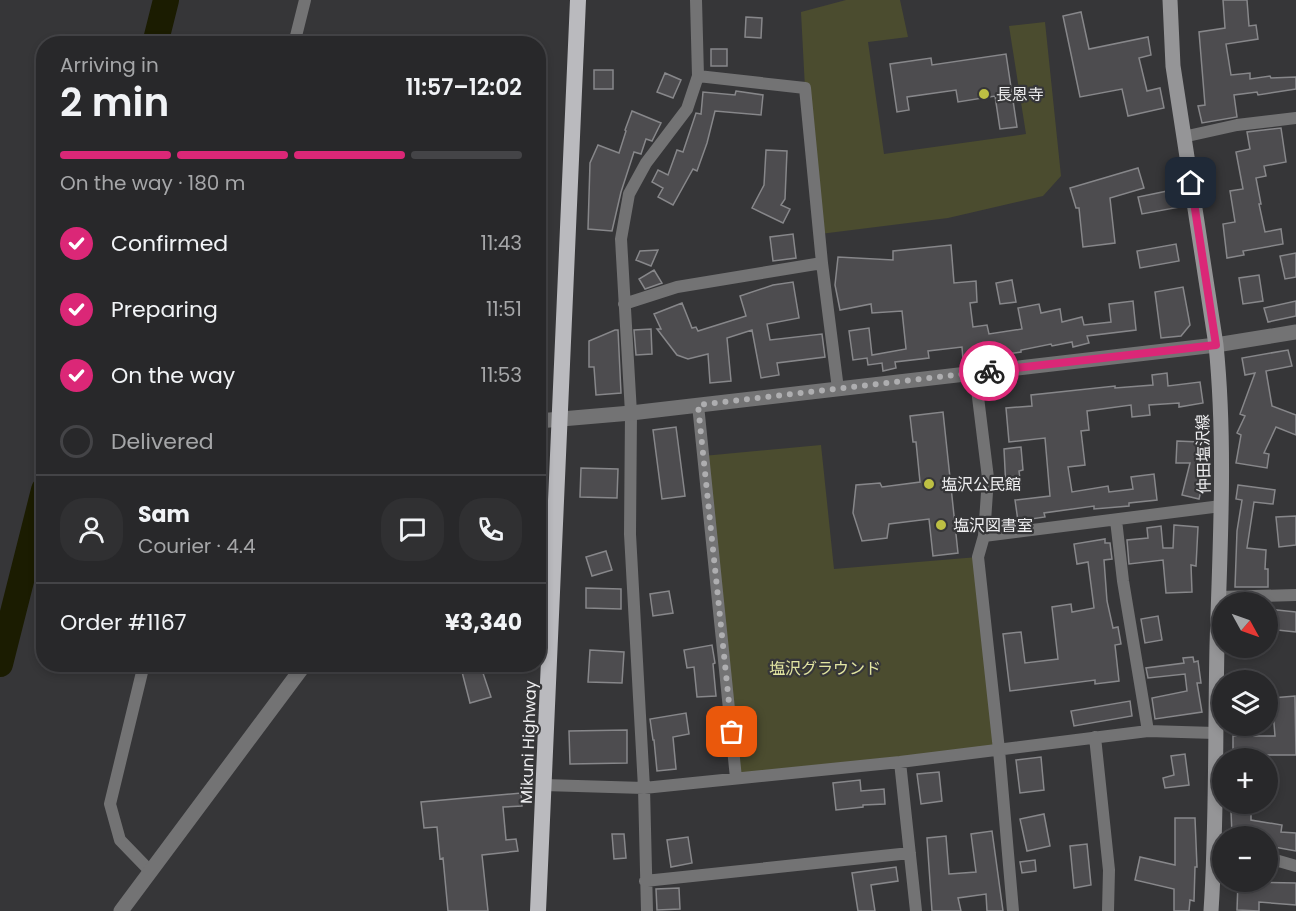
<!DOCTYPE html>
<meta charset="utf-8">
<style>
body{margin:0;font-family:Poppins,"Noto Sans JP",sans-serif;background:#303032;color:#f1f3f6;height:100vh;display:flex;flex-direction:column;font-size:22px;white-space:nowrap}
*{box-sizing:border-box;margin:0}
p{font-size:20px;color:#a5a6a8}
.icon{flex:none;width:33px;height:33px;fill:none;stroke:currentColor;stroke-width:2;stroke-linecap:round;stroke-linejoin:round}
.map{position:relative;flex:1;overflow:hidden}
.details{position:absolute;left:36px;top:36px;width:510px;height:636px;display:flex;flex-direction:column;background:#28282a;border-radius:24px;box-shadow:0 3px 9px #0003,0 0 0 2px #444447}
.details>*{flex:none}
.needle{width:39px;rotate:130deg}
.fabs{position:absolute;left:1212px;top:592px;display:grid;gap:12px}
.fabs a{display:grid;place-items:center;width:66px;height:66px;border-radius:50%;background:#28282a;box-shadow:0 3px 9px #0003,0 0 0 2px #444447;font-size:30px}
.pin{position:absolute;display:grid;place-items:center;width:51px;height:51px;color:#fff;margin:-26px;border-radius:12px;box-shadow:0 3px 9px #0006}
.courier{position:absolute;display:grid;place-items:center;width:60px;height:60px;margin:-30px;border:4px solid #db2777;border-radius:50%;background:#fff;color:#222;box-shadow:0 2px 8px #0007}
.head em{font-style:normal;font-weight:600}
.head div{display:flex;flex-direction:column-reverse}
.head{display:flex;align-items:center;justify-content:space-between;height:102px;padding:0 24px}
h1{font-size:39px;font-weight:600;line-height:45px}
.bar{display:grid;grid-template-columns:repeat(4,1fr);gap:9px 6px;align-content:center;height:72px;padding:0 24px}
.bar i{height:8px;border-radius:4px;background:#444447}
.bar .selected{background:#db2777}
.bar p{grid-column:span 4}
.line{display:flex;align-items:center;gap:15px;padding:0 24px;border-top:2px solid #444447}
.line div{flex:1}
.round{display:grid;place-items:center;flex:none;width:63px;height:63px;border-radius:24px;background:#303032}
ol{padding:0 24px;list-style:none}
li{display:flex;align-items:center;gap:18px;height:66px}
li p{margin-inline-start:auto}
li .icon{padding:6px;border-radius:50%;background:#db2777;color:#fff;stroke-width:4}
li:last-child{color:#a5a6a8}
li i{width:33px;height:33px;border:3px solid #444447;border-radius:50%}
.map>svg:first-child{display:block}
</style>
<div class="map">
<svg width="1296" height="911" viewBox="0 0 1296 911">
<rect width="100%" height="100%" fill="#363638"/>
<path fill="#4b4c2f" d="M846,0H900L908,37L868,42L884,154L1026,134L1009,26L1045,22L1061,176L1043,196L948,218L820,234L805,88L801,12Z
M821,445L834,569L978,557L999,750L736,778L703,456Z"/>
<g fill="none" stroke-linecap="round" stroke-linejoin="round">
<path stroke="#1b1c01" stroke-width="26" d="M155,44L166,0
M0,664L44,490"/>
</g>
<path fill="#4d4c4f" stroke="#87878a" stroke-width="1.5" d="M1223,0H1247L1249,26L1256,25L1258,39L1226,44L1231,75L1250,73V79L1270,76L1271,78L1296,77V89L1258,95L1257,92L1234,95L1237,117L1202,123L1198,106L1205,105L1199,32L1225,28Z
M1081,12L1089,49L1148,37L1151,55L1139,58L1147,91L1160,88L1164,108L1128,116L1122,89L1080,97L1063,16Z
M746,17L762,18L761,38L745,37Z
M711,49H727V66H711Z
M1006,54L1017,127L1000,129L995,96L958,102L956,90L907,97L909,110L897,112L890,64L931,58L932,65Z
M594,70H613V89H594Z
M665,73L681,80L673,98L657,92Z
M736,91L763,95L761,115L715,111L707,143L697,171L693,169L673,205L658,197L663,188L652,182L658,170L668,175L677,150L683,152L696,113L701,114L703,92L735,95Z
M632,111L661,123L652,141L646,139L641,154L634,152L621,192L612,231L588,229L590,163L598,145L619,153L626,131L625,130Z
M1281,128L1286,162L1264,166L1266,176L1256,178L1261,204H1259L1265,232L1281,229L1283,244L1243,251L1244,255L1227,258L1223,224L1235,222L1230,191L1243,189L1236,152L1250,149L1247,132Z
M766,150L787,151L785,199L781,205L790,209L783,223L752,208L764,185Z
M1138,168L1144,188L1110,198L1115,243L1083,247L1079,208H1076L1070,188Z
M1177,189L1180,207L1142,214L1138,197Z
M793,234L796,258L773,261L770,237Z
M1176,244L1179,261L1140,268L1137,251Z
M951,245L954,283L976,281L977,302L970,303L973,327L987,325L989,334L1022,329L1018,308L1039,304L1041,313L1060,309L1062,322L1082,317L1084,325L1111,322L1109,304L1133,301L1136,330L1087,336L1089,343L1073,347L1072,342L1052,346L1051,344L1021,350V352L963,360L962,347L928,351L929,358L895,362L896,368L883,371L882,363L868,365L867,358L853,360L849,331L869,328L872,355L906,349L902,311L872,313L871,304L840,310L835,285L838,257L893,260V251Z
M658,250L651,266L636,260L640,251Z
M1296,253V277L1285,279L1280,256Z
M654,270L662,283L645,289L639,279Z
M1259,275L1263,301L1243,304L1239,278Z
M1012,280L1016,302L1000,304L996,283Z
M793,282L799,318L767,324L770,340L822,334L825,357L777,363L779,375L761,378L752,330L727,338L731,381L710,383L708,354L688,359L677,355L657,329H661L654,314L682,303L692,328L696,327L698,331L746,316L740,296L773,285Z
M1183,287L1190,325L1181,336L1161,338L1155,292Z
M1296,301V316L1268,322L1264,308Z
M651,329L652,354L636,355L634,330Z
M615,330H618L621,393L596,395L594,367H589V341Z
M1288,350L1292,366L1266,371L1272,406L1296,415V435L1276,427L1264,453L1269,454L1267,468L1236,463L1241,435L1237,433L1245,416L1240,414L1255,373L1245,375L1242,358Z
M1167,373L1168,386L1200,382L1203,403L1179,407V403L1149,405L1150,415L1132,417L1131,405L1087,411L1089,430L1081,431L1085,465L1068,467L1072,492L1108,486L1109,492L1133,489L1131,477L1154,474L1157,500L1129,503V506L1094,509V506L1044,513L1045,517L1018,521L1015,500L1050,496L1045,438L1009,442L1006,408L1032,406L1031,395L1115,386V388L1153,385L1152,375Z
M943,412L958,553L933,556L929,519L889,524L887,538L862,541L853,513L856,485L880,483L882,487L920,482L916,442H913L910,416Z
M676,427L685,496L662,499L653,430Z
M1177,441L1200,442L1199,477L1204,478L1199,499L1182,495L1190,463H1176Z
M1021,447L1023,470L1019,471L1021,487L1006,489L1004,449Z
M581,468L618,469L617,498L580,497Z
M1238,485L1275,490L1273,504L1254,502L1247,548L1266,550L1265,569H1268V587H1235L1237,531L1242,500L1236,499Z
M1296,516V545L1279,547L1276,517Z
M1174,525L1198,527L1196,566L1191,565L1192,592L1166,593L1163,560L1129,564L1127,540L1148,538L1147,528L1161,526L1163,548H1173Z
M1105,539V543H1110L1112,559L1104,560L1107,601L1113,628L1118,627L1121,644L1115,645L1119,681L1095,684V680L1010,691L1003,634L1021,632L1025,663L1058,659L1052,607L1071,604L1072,612L1094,608L1088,562L1077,564L1074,544Z
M606,551L612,570L592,576L586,557Z
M586,588L621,589V609L586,608Z
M669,591L673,613L653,616L650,594Z
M1268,609L1296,612V632L1268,629Z
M1158,616L1162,640L1145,643L1141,619Z
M712,645L715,663L713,664L716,696L697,697L694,667L687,668L684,650Z
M590,650L624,652L622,683L588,682Z
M1193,657L1194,662L1198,661L1201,683H1197L1202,712L1155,719L1152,698L1187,691L1185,674L1148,678L1146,668L1184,663L1183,658Z
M460,664H480L491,697L470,703Z
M1295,696L1296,755H1233V736H1275L1272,698Z
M1130,701L1132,716L1074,726L1071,711Z
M686,713L689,734L673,737L676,769L657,771L654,740H653L650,719Z
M627,730V763L570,764L569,731Z
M1185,754L1189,785L1165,788L1163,778L1174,775L1171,756Z
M1041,757L1044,790L1020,793L1016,760Z
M939,772L942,801L921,804L917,774Z
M860,780L861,791L884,789L885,804L863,805V807L836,810L833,783Z
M521,793L522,806L503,807L506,840L516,839L518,851L482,855L488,911H448L443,858L440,859L437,827L424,828L421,802Z
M1251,810V820L1282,825L1281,832L1296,833V851L1268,846V837H1256V834L1232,835L1231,811Z
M1044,814L1050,846L1027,851L1020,819Z
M1175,818H1195L1197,867H1195L1194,901L1190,900L1189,911H1174V889L1135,880L1140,857L1175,865Z
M992,831L1003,911H987L986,894L958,898L961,911H932L927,838L946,836L949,874L976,872L971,834Z
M612,834H624L626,858L614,859Z
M688,837L692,863L671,867L667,840Z
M1087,844L1091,885L1074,888L1070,846Z
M1035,860L1036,871L1022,873L1020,862Z
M896,867L898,881L871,885L875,911H858L852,873Z
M1238,882L1296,883V905L1259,902V911L1237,910Z
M679,888L680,909L657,910L656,889Z"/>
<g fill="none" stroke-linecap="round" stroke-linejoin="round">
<path stroke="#737374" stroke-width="12" d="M294,44L305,0
M698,76L805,88L822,263L838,389
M1183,137L1237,125L1296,118
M624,304L677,287L822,263
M975,373L988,478L984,536L1221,506
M698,405L736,778
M1116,520L1123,581L1148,731
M984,536L978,557L999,750L1013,911
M1219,597L1296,595
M144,664L110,804L120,840L150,871
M1095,737L1109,870L1108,911
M900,762L916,911
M544,785L644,788L900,762L1148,731L1215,733
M1268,858L1296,866
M645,881L910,853
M647,911L644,788L630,534L631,413L621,239L629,194L646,163L687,109L698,76L696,0"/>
<path stroke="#737374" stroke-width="15" d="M538,421L631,413L1216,345L1296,332
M121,911L305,664"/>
<path stroke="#959597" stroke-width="15" d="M1170,0L1173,66L1216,345C1226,445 1220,546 1217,646C1215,734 1217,823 1211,911"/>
<path stroke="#bababe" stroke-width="16" d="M538,911L578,0"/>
</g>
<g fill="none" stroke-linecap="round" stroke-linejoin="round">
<path stroke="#aeaeb0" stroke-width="6" stroke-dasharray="0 10.8" d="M732,732L698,405L989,371"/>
<path stroke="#db2777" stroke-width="8" d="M989,371L1216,345L1191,183"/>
</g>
<g fill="#bdbf43" stroke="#363638" stroke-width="2">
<circle cx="984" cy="94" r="6"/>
<circle cx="929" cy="484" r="6"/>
<circle cx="941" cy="525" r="6"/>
</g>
<g text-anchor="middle" stroke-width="4.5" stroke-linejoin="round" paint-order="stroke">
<g font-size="16" fill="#efeff1" stroke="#363638" text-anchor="start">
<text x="996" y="100">長恩寺</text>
<text x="941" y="490">塩沢公民館</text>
<text x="953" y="531">塩沢図書室</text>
</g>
<g font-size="16" fill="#efeff1" stroke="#363638">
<text transform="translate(1203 454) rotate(-91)" y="6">仲田塩沢線</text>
<text transform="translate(528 742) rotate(-88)" y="6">Mikuni Highway</text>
</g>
<g font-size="16" fill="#e2e5a2" stroke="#363638">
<text x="825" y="674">塩沢グラウンド</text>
</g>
</g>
</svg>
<div class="fabs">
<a><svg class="needle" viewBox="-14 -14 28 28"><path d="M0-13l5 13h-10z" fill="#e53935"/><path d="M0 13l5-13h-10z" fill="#a5a6a8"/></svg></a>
<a><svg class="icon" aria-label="layers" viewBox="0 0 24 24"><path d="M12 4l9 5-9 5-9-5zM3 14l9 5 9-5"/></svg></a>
<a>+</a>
<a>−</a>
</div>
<div class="pin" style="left:732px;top:732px;background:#ea580c"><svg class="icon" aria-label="bag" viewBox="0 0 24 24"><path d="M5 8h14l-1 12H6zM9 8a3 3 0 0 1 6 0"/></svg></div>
<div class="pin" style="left:1191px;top:183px;background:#1f2937"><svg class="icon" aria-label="home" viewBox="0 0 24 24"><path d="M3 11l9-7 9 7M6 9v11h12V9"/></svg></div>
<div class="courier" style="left:989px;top:371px"><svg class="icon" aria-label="bike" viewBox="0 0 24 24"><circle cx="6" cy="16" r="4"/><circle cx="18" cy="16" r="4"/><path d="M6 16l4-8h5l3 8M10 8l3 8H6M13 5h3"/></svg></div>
<section class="details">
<div class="head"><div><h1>2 min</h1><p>Arriving in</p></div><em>11:57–12:02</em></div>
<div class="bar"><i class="selected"></i><i class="selected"></i><i class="selected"></i><i></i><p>On the way · 180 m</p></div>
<ol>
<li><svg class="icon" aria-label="check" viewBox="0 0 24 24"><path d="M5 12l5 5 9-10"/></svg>Confirmed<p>11:43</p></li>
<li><svg class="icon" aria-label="check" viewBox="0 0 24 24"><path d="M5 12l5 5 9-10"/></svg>Preparing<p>11:51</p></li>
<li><svg class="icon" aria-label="check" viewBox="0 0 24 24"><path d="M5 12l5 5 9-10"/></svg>On the way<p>11:53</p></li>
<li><i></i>Delivered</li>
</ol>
<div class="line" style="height:108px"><a class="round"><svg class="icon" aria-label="person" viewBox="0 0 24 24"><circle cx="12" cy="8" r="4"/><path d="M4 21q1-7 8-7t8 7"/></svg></a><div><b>Sam</b><p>Courier · 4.4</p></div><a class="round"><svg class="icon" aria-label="chat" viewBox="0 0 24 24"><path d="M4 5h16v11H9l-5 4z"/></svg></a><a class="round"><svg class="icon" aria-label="phone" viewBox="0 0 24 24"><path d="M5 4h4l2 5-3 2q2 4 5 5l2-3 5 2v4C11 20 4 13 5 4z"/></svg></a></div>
<div class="line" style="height:78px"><div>Order #1167</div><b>¥3,340</b></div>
</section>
</div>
